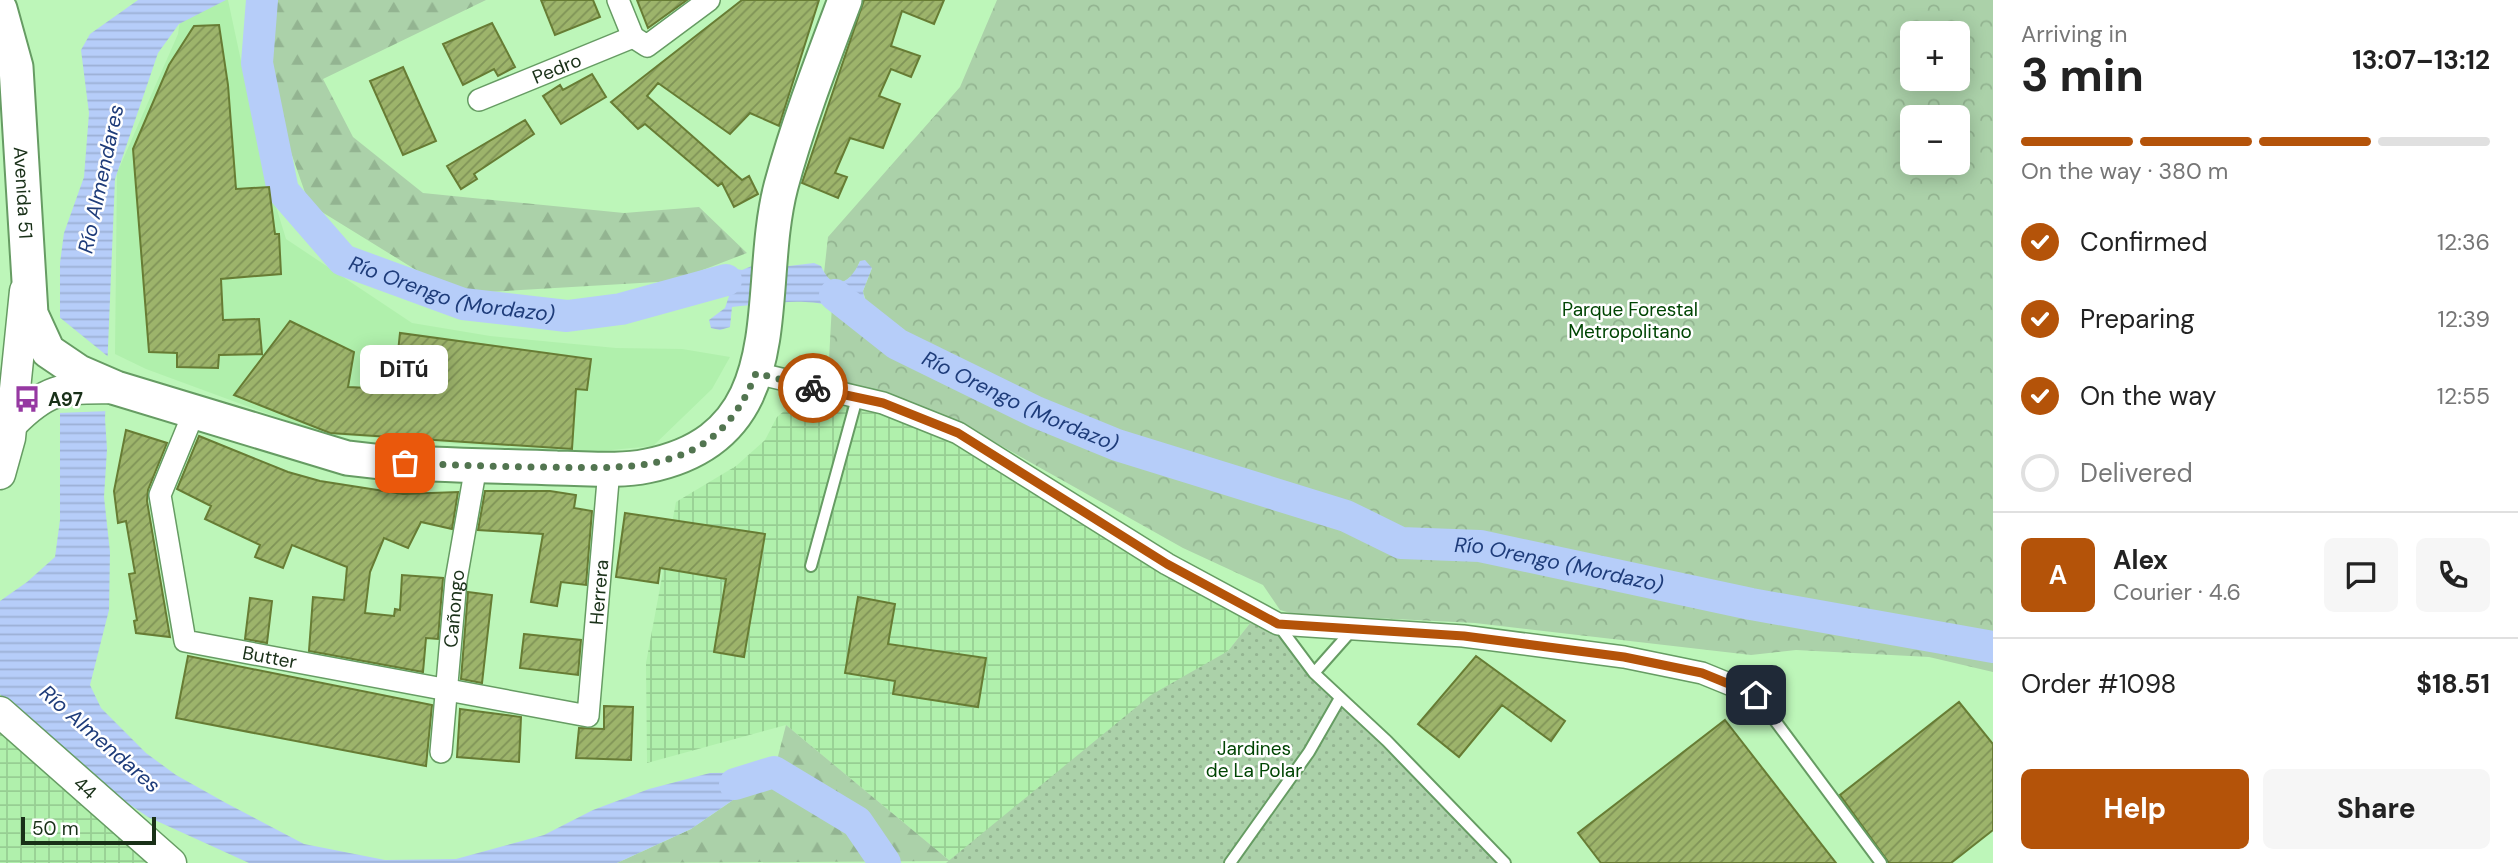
<!DOCTYPE html>
<meta charset="utf-8">
<style>
body{margin:0;font-family:"DM Sans",sans-serif;background:#f6f6f6;color:#222;height:100vh;display:flex;flex-direction:column;font-size:26px;white-space:nowrap}
*{box-sizing:border-box;margin:0}
p{font-size:23px;color:#767676}
.icon{flex:none;width:38px;height:38px;fill:none;stroke:currentColor;stroke-width:2;stroke-linecap:round;stroke-linejoin:round}
.map{position:relative;flex:1;overflow:hidden}
.details{display:flex;flex-direction:column;background:#fff;width:525px}
.details>*{flex:none}
.tools{position:absolute;left:1900px;top:21px;display:grid;gap:14px}
.tools a{display:grid;place-items:center;width:70px;height:70px;border-radius:10px;background:#fff;box-shadow:0 4px 18px #0003;font-size:35px}
.scale{position:absolute;left:21px;bottom:18px;width:135px;box-sizing:border-box;padding-left:7px;border:4px solid #193018;border-top:0;font-size:19px;line-height:24px;white-space:nowrap;color:#193018;-webkit-text-stroke:5px #fff;paint-order:stroke}
.pin{position:absolute;display:grid;place-items:center;width:60px;height:60px;color:#fff;margin:-30px;border-radius:14px;box-shadow:0 4px 10px #0006}
.courier{position:absolute;display:grid;place-items:center;width:70px;height:70px;margin:-35px;border:5px solid #b45309;border-radius:50%;background:#fff;color:#222;box-shadow:0 2px 9px #0007}
.bubble{position:absolute;height:49px;border-radius:10px;background:#fff;box-shadow:0 4px 18px #0003;font-size:23px;font-weight:700;line-height:49px;text-align:center}
.overview em{font-style:normal;font-weight:700}
.overview div{display:flex;flex-direction:column-reverse}
.overview{display:flex;align-items:center;justify-content:space-between;height:119px;padding:0 28px}
h1{font-size:46px;font-weight:700;line-height:52px}
.bar{display:grid;grid-template-columns:repeat(4,1fr);gap:10px 7px;align-content:center;height:84px;padding:0 28px}
.bar i{height:9px;border-radius:5px;background:#e0e0e0}
.bar .current{background:#b45309}
.bar p{grid-column:span 4}
.line{display:flex;align-items:center;gap:18px;padding:0 28px;border-top:2px solid #e0e0e0}
.line div{flex:1}
.round{display:grid;place-items:center;flex:none;width:74px;height:74px;border-radius:10px;background:#f6f6f6}
ol{padding:0 28px;list-style:none}
li{display:flex;align-items:center;gap:21px;height:77px}
li p{margin-inline-start:auto}
li .icon{padding:7px;border-radius:50%;background:#b45309;color:#fff;stroke-width:4}
li:last-child{color:#767676}
li i{width:38px;height:38px;border:4px solid #e0e0e0;border-radius:50%}
.action{display:flex;gap:14px;margin-top:auto;padding:14px 28px}
.action a{flex:1;height:80px;border-radius:10px;background:#b45309;color:#fff;font-size:28px;font-weight:700;line-height:80px;text-align:center}
.action a+a{background:#f6f6f6;color:#222}
main{display:flex;flex:1;min-height:0}
.map>svg:first-child{display:block}
</style>
<main>
<div class="map">
<svg width="1993" height="863" viewBox="0 0 1993 863">
<defs>
<pattern id="industrial-grid" width="8" height="8" patternUnits="userSpaceOnUse" patternTransform="scale(1.75)"><rect width="8" height="8" fill="#b0f0ac"/><path d="M0 4h8M4 0v8" fill="none" stroke="#97ce93"/></pattern>
<pattern id="forest-firs" width="22" height="20" patternUnits="userSpaceOnUse" patternTransform="scale(1.75)"><rect width="22" height="20" fill="#abd1a9"/><path d="M5 1l3.5 6h-7zM16 11l3.5 6h-7z" fill="#93b491"/></pattern>
<pattern id="park-crowns" width="20" height="18" patternUnits="userSpaceOnUse" patternTransform="scale(1.75)"><rect width="20" height="18" fill="#abd1a9"/><path d="M2 6a3 3 0 1 1 6 0M12 15a3 3 0 1 1 6 0" fill="none" stroke="#93b491"/></pattern>
<pattern id="garden-dots" width="8" height="8" patternUnits="userSpaceOnUse" patternTransform="scale(1.75)"><rect width="8" height="8" fill="#abd1a9"/><path d="M2 2h.1M6 6h.1" fill="none" stroke="#93b491" stroke-width="1.8" stroke-linecap="round"/></pattern>
<pattern id="water-rules" width="6" height="5" patternUnits="userSpaceOnUse" patternTransform="scale(1.75)"><rect width="6" height="5" fill="#b6cdf9"/><path d="M0 2.5h6" fill="none" stroke="#9cb0d5"/></pattern>
<pattern id="building-hatch" width="6" height="6" patternUnits="userSpaceOnUse" patternTransform="scale(1.75)"><rect width="6" height="6" fill="#9db46b"/><path d="M-1 1l2-2M0 6l6-6M5 7l2-2" fill="none" stroke="#7f9357"/></pattern>
</defs>
<rect width="100%" height="100%" fill="#bdf6b9"/>
<path fill="#b0f0ac" d="M183,0H228L263,164L286,239L412,323L490,336L616,348L682,349L730,357L712,389L653,446L580,453L323,434L146,369L115,354L117,173L178,34Z"/>
<path fill="url(#industrial-grid)" d="M822,390L883,403L1259,612L1228,651L1193,672L950,861L786,725L647,763L646,663L676,502L736,466L765,440L777,417L796,401Z
M0,712L171,863H0Z"/>
<path fill="url(#forest-firs)" d="M274,0H486L323,79L353,137L423,193L624,213L699,207L747,253L674,281L455,294L309,204L265,78Z
M786,725L950,861L617,863L691,829L774,772Z"/>
<path fill="url(#park-crowns)" fill-rule="evenodd" d="M997,0H1993V672L1929,657L1796,650L1751,655L1475,623L1294,614L1280,610L1263,585L1183,548L964,425L828,378L832,304L845,308L867,305L863,291L872,268L860,261L854,274L845,281L835,283L829,280L824,273L828,237L960,87ZM1913,33H1958V79H1913ZM1913,117H1958V163H1913Z"/>
<path fill="url(#garden-dots)" d="M1259,612L1314,673L1501,863H946L1151,695L1228,651Z"/>
<path fill="url(#water-rules)" d="M138,0H226L179,24L158,53L115,179L105,419L107,449L104,497L110,552L109,610L90,685L101,708L146,753L176,775L226,803L304,844L385,860L456,859L544,835L593,810L649,789L710,773L774,772L691,829L617,863H249L148,817L101,785L9,707L0,694V601L27,582L55,557L60,520V263L64,233L84,177L89,113L81,50L90,34Z
M865,260L872,268L863,291L869,319C813,294 790,302 732,307L730,327L720,330L711,328L709,320L725,308L729,296L726,293L718,296L710,292L691,301L683,280L719,266L742,270L764,261L789,266L814,263L821,266C833,293 850,284 860,261Z"/>
<path fill="#bdf6b9" d="M58,316L111,359L109,411L58,413Z"/>
<g fill="none" stroke-linecap="round" stroke-linejoin="round">
<g stroke="#b6cdf9" stroke-width="32">
<path id="s1" d="M262,0L257,63L283,191L343,260L463,304L567,316L621,309L726,280"/>
<path id="s2" d="M835,295L897,344L1036,412L1117,445L1346,516L1401,543L1480,546L1751,604L1993,647"/>
<path d="M735,784L774,772L857,822L885,863"/>
</g>
</g>
<path fill="url(#building-hatch)" stroke="#677c34" stroke-width="2" d="M541,0H593L600,17L555,35Z
M637,0H687L648,28Z
M742,0H819L779,126L750,113L730,134L658,83L647,96L742,180L749,176L758,194L734,207L722,183L718,186L645,124L638,129L611,102Z
M864,0H944L934,24L902,11L891,46L920,56L911,77L891,69L879,96L900,104L883,148L850,138L835,173L847,177L838,198L802,183Z
M492,23L515,67L498,76L494,69L463,85L443,44Z
M219,25L228,85L236,189L269,187L275,234H279L281,274L221,279L223,320L259,319L262,354L219,355L218,368L177,367V353L149,352L133,149L169,65L194,26Z
M403,67L436,141L403,155L370,81Z
M592,74L606,97L561,124L543,96L560,85L563,90Z
M525,120L534,134L474,174L477,179L461,189L447,166Z
M290,321L354,352L348,387L390,389L392,360L397,361L400,333L591,359L587,390L576,389L572,449L330,433L234,395Z
M126,430L167,443L148,490L147,501L170,637L136,633L134,621L137,620L129,574L135,573L126,521L118,523L114,491Z
M199,436L288,472L320,481L403,494L458,492L452,529L421,522L408,548L384,538L370,572L365,613L394,616L395,609L400,610L402,575L443,578L438,639L426,638L423,672L309,651L313,597L344,600L347,567L292,545L283,568L255,557L260,545L205,519L211,506L177,489Z
M485,491H550L576,495L574,508L592,511L586,585L561,582L557,606L531,602L543,534L478,530Z
M625,513L765,534L744,657L714,652L726,579L660,568L658,583L616,577Z
M468,592L492,595L482,683L461,679Z
M858,597L895,604L888,644L986,658L978,707L893,694L895,681L845,673Z
M250,598L272,601L267,643L245,639Z
M524,634L581,640L578,675L520,668Z
M188,656L432,705L426,766L176,718Z
M1476,656L1565,721L1551,741L1502,705L1459,757L1418,724Z
M1959,702L1993,744V830L1951,863H1889L1840,795Z
M604,706L633,707L631,760L576,758L579,728L604,729Z
M460,709L521,717L519,762L457,757Z
M1725,720L1836,863H1601L1578,833Z"/>
<g fill="none" stroke-linecap="round" stroke-linejoin="round">
<defs>
<path id="lane" d="M811,566L857,398
M1279,626L1314,673L1387,741L1505,863
M1314,673L1353,629
M1756,695L1881,863
M1230,863L1309,752L1340,698"/>
<g id="street">
<path d="M618,0L633,37L647,46L709,0"/>
<path id="s3" d="M479,100L633,37"/>
<path d="M756,373L883,403L958,433L1167,564L1278,624L1463,636L1624,657L1702,673L1756,695"/>
<path id="s4" d="M194,412L160,495L185,641L588,716L609,469"/>
<path id="s5" d="M441,752L456,580L476,466"/>
</g>
<g id="secondary">
<path d="M13,423C51,385 64,389 116,388"/>
<path d="M0,474L10,438L25,291"/>
<path id="s6" d="M0,712L171,863"/>
</g>
<g id="primary">
<path id="s7" d="M0,9L16,67L31,314L48,351L79,372L116,388L347,458L382,462C440,465 498,466 557,468C586,468 618,472 647,466C797,436 753,293 781,186C798,123 822,61 845,0"/>
</g>
</defs>
<use href="#lane" stroke="#669c63" stroke-width="14"/>
<use href="#street" stroke="#669c63" stroke-width="24"/>
<use href="#secondary" stroke="#669c63" stroke-width="33"/>
<use href="#primary" stroke="#669c63" stroke-width="37"/>
<use href="#lane" stroke="#fff" stroke-width="10"/>
<use href="#street" stroke="#fff" stroke-width="21"/>
<use href="#secondary" stroke="#fff" stroke-width="30"/>
<use href="#primary" stroke="#fff" stroke-width="33"/>
</g>
<g fill="none" stroke-linecap="round" stroke-linejoin="round">
<path stroke="#527550" stroke-width="7" stroke-dasharray="0 12.6" d="M405,463C454,465 502,467 550,467C641,469 718,472 756,373L813,388"/>
<path stroke="#b45309" stroke-width="9" d="M813,388L883,403L958,433L1167,564L1278,624L1464,636L1624,657L1702,673L1756,695"/>
</g>
<defs>
<symbol id="bus-bare" viewBox="-9 -9 18 18"><path d="M-5-6H5V4H4V6H2V4H-2V6H-4V4H-5ZM-3.5-4V0h7V-4ZM-3.5 1.2v1.5H-2V1.2ZM2 1.2v1.5H3.5V1.2Z" fill="#9639a2" stroke="#fff" stroke-width="2.5" paint-order="stroke"/></symbol>
</defs>
<g fill-rule="evenodd">
<use href="#bus-bare" x="8" y="380" width="38" height="38"/>
</g>
<g text-anchor="middle" stroke-width="5" stroke-linejoin="round" paint-order="stroke">
<g font-size="19" fill="#193018" stroke="#fff">
<text dy="7" stroke="none"><textPath href="#s3" startOffset="84">Pedro</textPath></text>
<text dy="7" stroke="none"><textPath href="#s7" startOffset="186">Avenida 51</textPath></text>
<text dy="7" stroke="none"><textPath href="#s4" startOffset="772">Herrera</textPath></text>
<text dy="7" stroke="none"><textPath href="#s5" startOffset="144">Cañongo</textPath></text>
<text dy="7" stroke="none"><textPath href="#s4" startOffset="324">Butter</textPath></text>
<text dy="7" stroke="none"><textPath href="#s6" startOffset="114">44</textPath></text>
</g>
<g font-size="19" fill="#004503" stroke="#fff">
<text x="1630" y="316">Parque Forestal<tspan x="1630" dy="22">Metropolitano</tspan></text>
<text x="1254" y="755">Jardines<tspan x="1254" dy="22">de La Polar</tspan></text>
</g>
<g font-size="19" font-weight="bold" fill="#193018" stroke="#fff" text-anchor="start">
<text x="48" y="406">A97</text>
</g>
<g font-size="21" font-style="italic" fill="#1e3c7a" stroke="#fff">
<text transform="translate(101 179) rotate(-78)" y="7">Río Almendares</text>
<text dy="7" stroke="none"><textPath href="#s1" startOffset="399">Río Orengo (Mordazo)</textPath></text>
<text dy="7" stroke="none"><textPath href="#s2" startOffset="215">Río Orengo (Mordazo)</textPath></text>
<text dy="7" stroke="none"><textPath href="#s2" startOffset="782">Río Orengo (Mordazo)</textPath></text>
<text transform="translate(100 739) rotate(41)" y="7">Río Almendares</text>
</g>
</g>
</svg>
<div class="tools">
<a>+</a>
<a>−</a>
</div>
<div class="scale">50 m</div>
<div class="pin" style="left:405px;top:463px;background:#ea580c"><svg class="icon" aria-label="bag" viewBox="0 0 24 24"><path d="M5 8h14l-1 12H6zM9 8a3 3 0 0 1 6 0"/></svg></div>
<div class="pin" style="left:1756px;top:695px;background:#1f2937"><svg class="icon" aria-label="home" viewBox="0 0 24 24"><path d="M3 11l9-7 9 7M6 9v11h12V9"/></svg></div>
<div class="courier" style="left:813px;top:388px"><svg class="icon" aria-label="bike" viewBox="0 0 24 24"><circle cx="6" cy="16" r="4"/><circle cx="18" cy="16" r="4"/><path d="M6 16l4-8h5l3 8M10 8l3 8H6M13 5h3"/></svg></div>
<div class="bubble" style="left:360px;top:345px;width:88px">DiTú</div>
</div>
<section class="details">
<div class="overview"><div><h1>3 min</h1><p>Arriving in</p></div><em>13:07–13:12</em></div>
<div class="bar"><i class="current"></i><i class="current"></i><i class="current"></i><i></i><p>On the way · 380 m</p></div>
<ol>
<li><svg class="icon" aria-label="check" viewBox="0 0 24 24"><path d="M5 12l5 5 9-10"/></svg>Confirmed<p>12:36</p></li>
<li><svg class="icon" aria-label="check" viewBox="0 0 24 24"><path d="M5 12l5 5 9-10"/></svg>Preparing<p>12:39</p></li>
<li><svg class="icon" aria-label="check" viewBox="0 0 24 24"><path d="M5 12l5 5 9-10"/></svg>On the way<p>12:55</p></li>
<li><i></i>Delivered</li>
</ol>
<div class="line" style="height:126px"><b class="round" style="background:#b45309;color:#fff">A</b><div><b>Alex</b><p>Courier · 4.6</p></div><a class="round"><svg class="icon" aria-label="chat" viewBox="0 0 24 24"><path d="M4 5h16v11H9l-5 4z"/></svg></a><a class="round"><svg class="icon" aria-label="phone" viewBox="0 0 24 24"><path d="M5 4h4l2 5-3 2q2 4 5 5l2-3 5 2v4C11 20 4 13 5 4z"/></svg></a></div>
<div class="line" style="height:91px"><div>Order #1098</div><b>$18.51</b></div>
<div class="action"><a>Help</a><a>Share</a></div>
</section>
</main>
